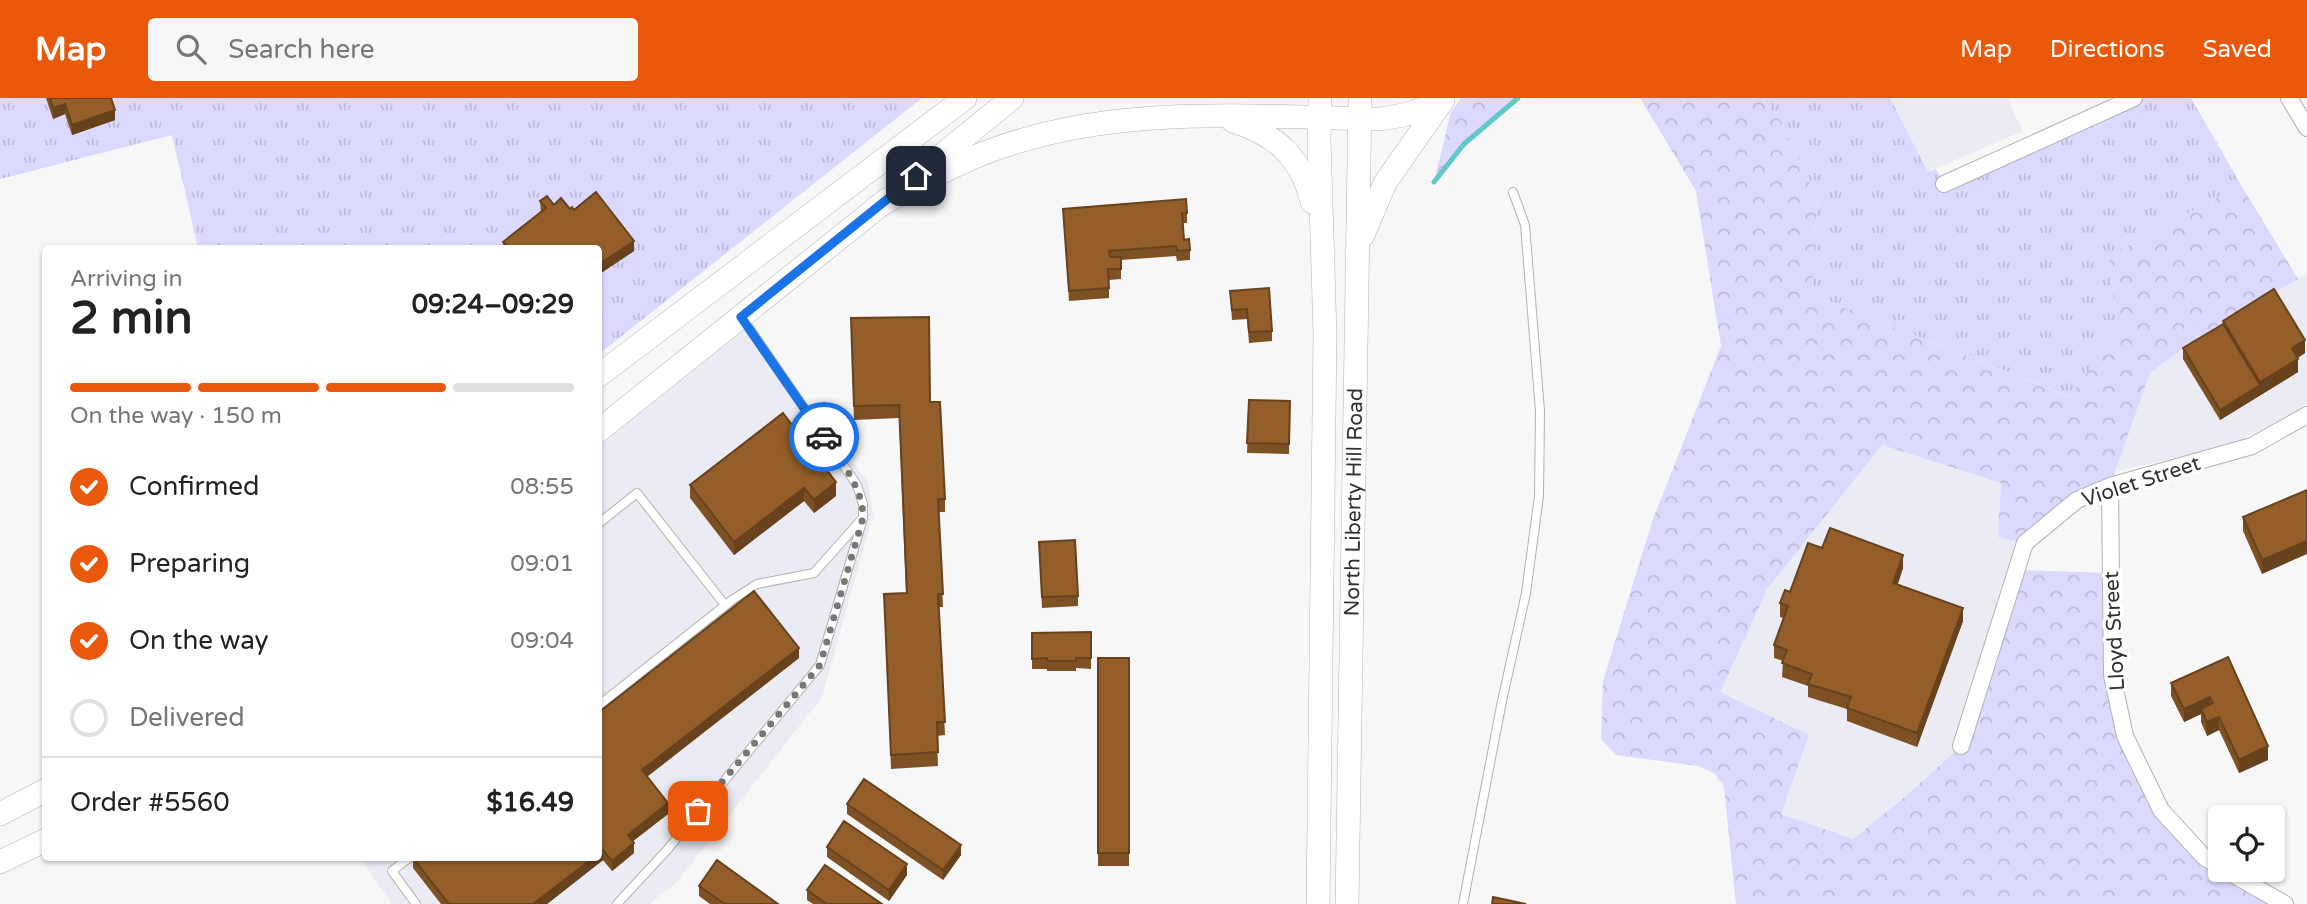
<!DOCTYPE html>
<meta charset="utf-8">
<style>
body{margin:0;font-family:"Varela Round",sans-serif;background:#f6f6f6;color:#222;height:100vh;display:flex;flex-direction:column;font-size:26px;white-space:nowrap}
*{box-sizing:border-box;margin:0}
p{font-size:23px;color:#767676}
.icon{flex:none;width:38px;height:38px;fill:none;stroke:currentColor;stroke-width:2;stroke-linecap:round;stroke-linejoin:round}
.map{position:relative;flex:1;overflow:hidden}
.side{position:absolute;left:42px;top:147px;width:560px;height:616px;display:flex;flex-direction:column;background:#fff;border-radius:7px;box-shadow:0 2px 5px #0004}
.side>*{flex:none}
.controls{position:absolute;left:2208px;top:707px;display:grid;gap:14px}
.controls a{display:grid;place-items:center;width:77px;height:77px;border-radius:7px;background:#fff;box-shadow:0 2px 5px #0004;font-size:35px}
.pin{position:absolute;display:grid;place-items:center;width:60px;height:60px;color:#fff;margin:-30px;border-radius:14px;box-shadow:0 4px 10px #0006}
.courier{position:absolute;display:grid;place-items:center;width:70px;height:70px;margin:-35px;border:5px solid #1a73e8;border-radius:50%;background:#fff;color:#222;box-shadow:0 2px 9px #0007}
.headline em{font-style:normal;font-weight:700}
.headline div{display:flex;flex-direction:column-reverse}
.headline{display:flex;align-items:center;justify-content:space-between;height:119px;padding:0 28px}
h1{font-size:46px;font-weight:700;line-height:52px}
.bar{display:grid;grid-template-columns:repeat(4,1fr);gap:10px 7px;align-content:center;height:84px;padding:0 28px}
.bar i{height:9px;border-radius:5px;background:#e0e0e0}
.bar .on{background:#ea580c}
.bar p{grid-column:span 4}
.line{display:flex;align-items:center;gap:18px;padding:0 28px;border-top:2px solid #e0e0e0}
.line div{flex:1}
ol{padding:0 28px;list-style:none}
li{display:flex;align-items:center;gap:21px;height:77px}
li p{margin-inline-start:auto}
li .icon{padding:7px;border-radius:50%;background:#ea580c;color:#fff;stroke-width:4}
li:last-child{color:#767676}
li i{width:38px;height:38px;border:4px solid #e0e0e0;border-radius:50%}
header{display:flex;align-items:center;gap:42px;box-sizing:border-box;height:98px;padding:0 35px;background:#ea580c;color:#fff}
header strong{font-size:33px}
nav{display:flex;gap:38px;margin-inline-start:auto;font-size:24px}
.search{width:490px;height:63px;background:#f6f6f6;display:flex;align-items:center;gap:18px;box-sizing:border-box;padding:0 24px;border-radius:7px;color:#767676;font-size:26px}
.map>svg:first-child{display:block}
</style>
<header>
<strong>Map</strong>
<div class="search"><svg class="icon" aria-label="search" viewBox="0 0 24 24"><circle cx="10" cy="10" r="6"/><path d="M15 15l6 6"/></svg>Search here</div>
<nav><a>Map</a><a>Directions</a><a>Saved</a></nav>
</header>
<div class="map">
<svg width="2307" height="806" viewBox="0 0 2307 806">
<defs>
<pattern id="grass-tufts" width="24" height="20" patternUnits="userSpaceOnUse" patternTransform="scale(1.75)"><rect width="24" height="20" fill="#dbd9fe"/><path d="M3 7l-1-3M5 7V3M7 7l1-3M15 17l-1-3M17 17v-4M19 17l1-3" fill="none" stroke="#bcbbda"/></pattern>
<pattern id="forest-crowns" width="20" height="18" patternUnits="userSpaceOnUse" patternTransform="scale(1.75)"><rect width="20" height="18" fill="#dbd9fe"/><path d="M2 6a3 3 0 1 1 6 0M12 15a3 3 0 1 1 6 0" fill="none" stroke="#bcbbda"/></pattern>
</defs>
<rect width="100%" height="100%" fill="#f7f7f8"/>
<path fill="#ebebf3" d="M1890,0H2007L2023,33L1928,74Z
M2307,176V306L2275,326L2229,347L2115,374L2150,275L2197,240Z
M741,219L868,384L873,416L822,599L677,784L649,806H392L360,760H598L599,332Z
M1882,347L2001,385L1998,439L2025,445L1961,648L1907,697L1853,741L1780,716L1719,594L1768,490Z"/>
<path fill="url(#grass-tufts)" d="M0,0H922L599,256L598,150H198L172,37L0,81Z
M1762,0H1890L1928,74L1936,71L1944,86L2134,0H2191L2241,87L2108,158L2118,232L2071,299L1812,197L1817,101L1780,21Z"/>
<path fill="url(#forest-crowns)" d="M1461,0H1518L1464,46L1434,84L1451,14Z
M1640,0H1762L1780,21L1817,101L1812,197L2070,299L2118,232L2108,158L2241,87L2298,181L2197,240L2150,275L2110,388L2025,445L1998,439L2001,385L1882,347L1768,490L1720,594L1809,637L1781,716L1853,741L1907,697L1961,648L2016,472L2111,475L2125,638L2162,712L2204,759L2273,806H1736L1724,689L1715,676L1698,668L1616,657L1601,641L1603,583L1652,424L1721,248L1696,93Z"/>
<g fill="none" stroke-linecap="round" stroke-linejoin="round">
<path stroke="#60c8c9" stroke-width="5" d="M1434,84L1464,46L1518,0"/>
<defs>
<path id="service" d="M598,426L637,395L725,507
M598,608L732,502L757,486L814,475L861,422
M409,760L392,773L416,806
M617,806L667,752L820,567L863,420V406L857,387L743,221
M1463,806L1502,603L1526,495L1539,398L1540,313L1525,127L1513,94"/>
<path id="minor" d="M2289,0L2307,30
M1944,86L2134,0
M2110,388L2112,577L2125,638L2161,712L2204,759L2221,769
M1961,648L2025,445L2077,402L2110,388L2252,348L2307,317
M2225,772L2285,806"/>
<g id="secondary">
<path d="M1233,23C1277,37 1301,59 1312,104"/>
<path d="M920,75L1012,0"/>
<path d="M877,109C915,88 952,67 992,52C1118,6 1249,19 1379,21C1402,18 1422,14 1441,0"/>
<path d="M1363,137L1385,85L1443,2"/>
<path d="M598,278L965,0"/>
<path d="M598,333L888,101"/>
<path d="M0,716L46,692"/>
<path d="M0,764L46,742"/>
<path d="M1318,806L1325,236L1319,41L1320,0"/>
<path id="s1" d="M1347,806L1360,0"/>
</g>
</defs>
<use href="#service" stroke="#b2b2b3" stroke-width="10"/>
<use href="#minor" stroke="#b2b2b3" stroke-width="18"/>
<use href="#secondary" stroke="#b2b2b3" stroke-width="24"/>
<use href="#service" stroke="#fff" stroke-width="8"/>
<use href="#minor" stroke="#fff" stroke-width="16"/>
<use href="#secondary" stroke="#fff" stroke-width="23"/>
</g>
<path fill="#7e5124" d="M46,0H111L115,22L72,37L65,16L53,21Z
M540,103L574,112L634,153L598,177V150H503V144L541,114Z
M1063,111L1187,115V125H1182L1184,142L1190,152V162L1177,163L1176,158L1121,162V181L1109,182V200L1069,203Z
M1230,193L1272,233V243L1249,245L1247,221L1232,222Z
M2223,223L2305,255L2298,260V274L2220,322L2183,261V250L2223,226Z
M851,233L930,304L945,401V414H939L943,509H939L945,637L937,638L938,668L891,671L884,496L906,495L899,320L854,322Z
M1249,302L1290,303L1289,356L1247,355Z
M783,315L836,398L814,415L804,403L734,457L690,400V387Z
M2307,392L2262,476L2243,433V419Z
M1039,444L1078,498V508L1042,510Z
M1822,450L1903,470L1898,486L1963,523L1917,649L1847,623V611L1808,599V588L1782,579L1783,563L1774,560V547L1783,520L1780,519V505L1790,494Z
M1091,534V571L1076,570V573H1047V571H1032V535Z
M2228,559L2268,662L2239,675L2219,632L2207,638L2201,624V616L2184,624L2171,598V585Z
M799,560L647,679L668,716L633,743L634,755L612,773L603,762L547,806H441L413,770V760L598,615Z
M1098,560H1129V768H1098Z
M847,706L961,757L943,782L847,716Z
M827,749L907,777L889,803L827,759Z
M699,788L778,806H710L699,798Z
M807,792L882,806H813L807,802Z"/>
<path fill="#67421d" d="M65,6V16L53,21V10Z
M115,12V22L72,37V27Z
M634,143V153L598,177V167Z
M2305,242V255L2292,263V250Z
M2298,261V274L2220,322V312L2260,287V284Z
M836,384V398L814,415V402Z
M804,390V403L734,457V444Z
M2307,443V456L2262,476V462Z
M1903,457V470L1893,498V485Z
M1963,510V523L1917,649V635Z
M799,550V560L642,682V672Z
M2210,599V612L2201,611V616L2184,624V611Z
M2219,619V632L2207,638V624Z
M2268,648V662L2239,675V662Z
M668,705V716L628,747V737Z
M634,745V755L612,773V763Z
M961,747V757L943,782V772Z
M603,752V762L547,806H533L593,760H598V755Z
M907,766V777L889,803V792Z"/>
<path fill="#935e2a" stroke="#67421d" stroke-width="2" d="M50,0H111L115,12L72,27L65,6L53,10Z
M596,94L634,143L598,167V150H509L503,144L546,110L540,103L547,98L554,107L561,100L570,111L572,109L574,112Z
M1186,101L1187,115H1182L1184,142L1189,141L1190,152L1177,153L1176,148L1109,153L1110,159H1121V171H1108L1109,190L1069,193L1063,111Z
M1269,190L1272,233L1249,234L1247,211L1232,212L1230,193Z
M2274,191L2305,242L2292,250L2298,261L2260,284L2223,223Z
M929,219L930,304H940L945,401H938L943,496H938L945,624H937L938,654L891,657L884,496L907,495L899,307L854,308L851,220Z
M2223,226L2260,287L2220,312L2183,250Z
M1249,302L1290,303L1289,346L1247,345Z
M783,315L836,384L814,402L804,390L734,444L690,387Z
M2307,392V443L2262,462L2243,419Z
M1830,430L1903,457L1893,485L1963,510L1917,635L1847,610L1851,599L1808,586L1812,576L1782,565L1787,552L1774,547L1788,508L1780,505L1785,492L1790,494L1808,445L1822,450Z
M1075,442L1078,498L1042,499L1039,444Z
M754,493L799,550L642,672L668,705L628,737L634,745L612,763L603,752L598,755V615Z
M1091,534V560H1076V563H1047V560L1032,561V535Z
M2228,559L2268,648L2239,662L2219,619L2207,624L2201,611L2213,605L2210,599L2184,611L2171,585Z
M1098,560H1129V755H1098Z
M864,681L961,747L943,772L847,706Z
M844,723L907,766L889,792L827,749Z
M413,760H593L533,806H449Z
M717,762L778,806H725L699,788Z
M825,767L882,806H827L807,792Z
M1493,799L1526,806H1492Z"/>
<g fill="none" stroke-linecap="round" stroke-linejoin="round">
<path stroke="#777778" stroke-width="7" stroke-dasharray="0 12.6" d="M698,713L820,567L863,420C863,388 841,365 824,339"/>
<path stroke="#1a73e8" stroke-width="9" d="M824,339L741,219L916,78"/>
</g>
<g text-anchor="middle" stroke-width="7" stroke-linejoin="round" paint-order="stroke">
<g font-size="21" fill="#323233" stroke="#fff">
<text transform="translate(2141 383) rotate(-18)" y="7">Violet Street</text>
<text dy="7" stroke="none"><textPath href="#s1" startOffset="402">North Liberty Hill Road</textPath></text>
<text transform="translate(2114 533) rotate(-93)" y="7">Lloyd Street</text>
</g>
</g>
</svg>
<div class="controls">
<a><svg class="icon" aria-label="locate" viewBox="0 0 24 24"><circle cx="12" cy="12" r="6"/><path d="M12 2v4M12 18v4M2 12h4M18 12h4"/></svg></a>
</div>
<div class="pin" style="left:698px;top:713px;background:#ea580c"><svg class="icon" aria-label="bag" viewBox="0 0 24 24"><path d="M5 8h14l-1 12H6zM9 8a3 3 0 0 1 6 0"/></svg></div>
<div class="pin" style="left:916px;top:78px;background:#1f2937"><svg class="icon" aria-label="home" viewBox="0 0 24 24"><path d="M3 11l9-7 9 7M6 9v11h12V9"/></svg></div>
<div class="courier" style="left:824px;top:339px"><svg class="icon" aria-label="car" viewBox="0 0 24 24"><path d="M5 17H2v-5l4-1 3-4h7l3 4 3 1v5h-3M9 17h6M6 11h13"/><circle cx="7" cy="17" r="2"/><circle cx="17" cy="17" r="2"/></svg></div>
<section class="side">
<div class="headline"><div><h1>2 min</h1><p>Arriving in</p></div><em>09:24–09:29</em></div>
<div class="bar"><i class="on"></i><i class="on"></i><i class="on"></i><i></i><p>On the way · 150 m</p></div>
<ol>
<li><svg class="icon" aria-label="check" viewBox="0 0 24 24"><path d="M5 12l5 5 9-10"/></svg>Confirmed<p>08:55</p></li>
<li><svg class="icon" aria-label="check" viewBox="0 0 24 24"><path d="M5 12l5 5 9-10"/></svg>Preparing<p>09:01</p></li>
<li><svg class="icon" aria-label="check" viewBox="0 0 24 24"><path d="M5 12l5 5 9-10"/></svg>On the way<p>09:04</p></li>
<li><i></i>Delivered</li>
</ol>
<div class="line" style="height:91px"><div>Order #5560</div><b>$16.49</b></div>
</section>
</div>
